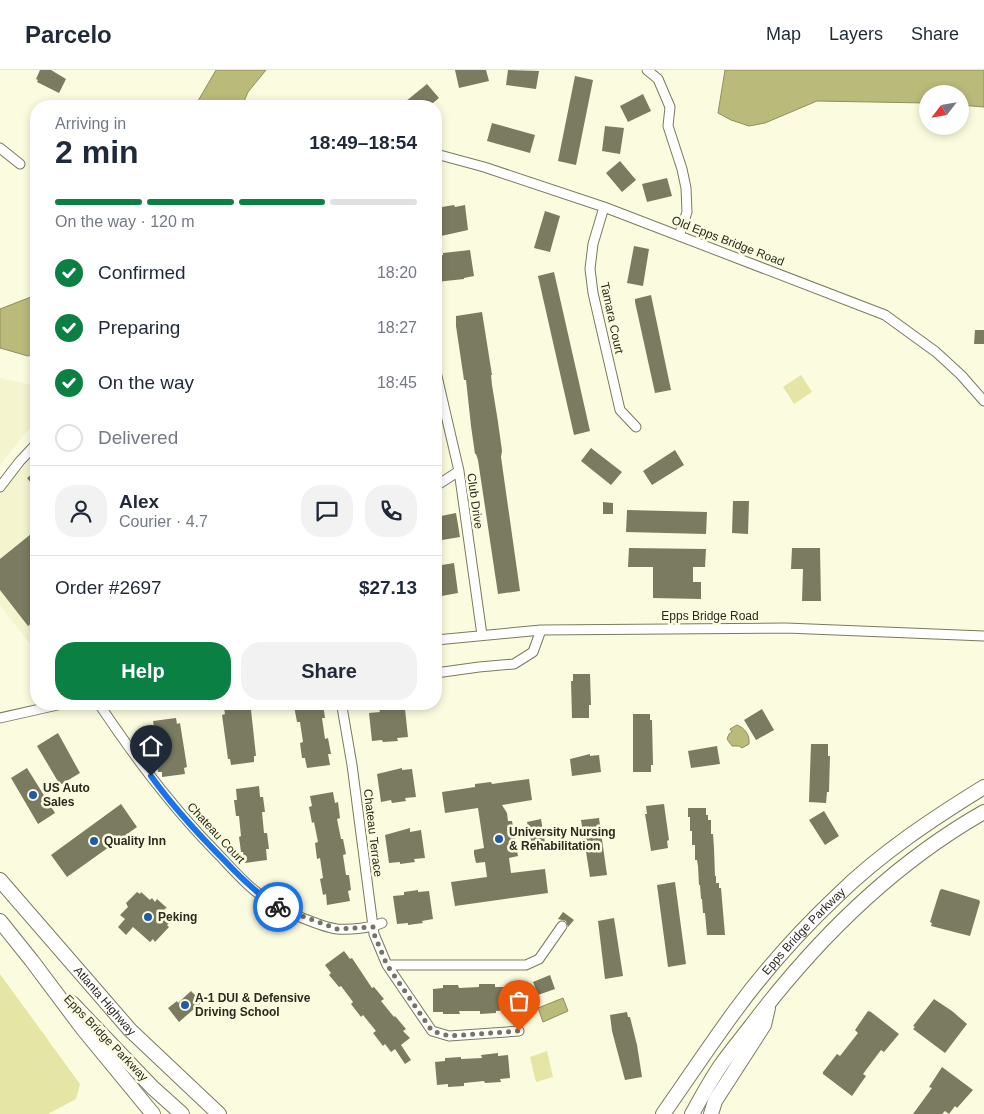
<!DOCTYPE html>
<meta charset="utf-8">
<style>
body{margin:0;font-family:Helvetica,sans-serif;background:#f2f2f3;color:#1f2937;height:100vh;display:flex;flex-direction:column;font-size:19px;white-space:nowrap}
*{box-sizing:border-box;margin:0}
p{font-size:16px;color:#747a83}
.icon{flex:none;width:28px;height:28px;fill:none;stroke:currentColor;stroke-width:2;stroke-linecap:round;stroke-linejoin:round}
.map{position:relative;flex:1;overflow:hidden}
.details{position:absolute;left:30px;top:30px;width:412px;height:610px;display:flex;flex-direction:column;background:#fff;border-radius:20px;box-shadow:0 2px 8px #0003}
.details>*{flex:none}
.needle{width:32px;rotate:239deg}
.controls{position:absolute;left:919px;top:15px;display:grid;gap:10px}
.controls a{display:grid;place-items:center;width:50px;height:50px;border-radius:50%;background:#fff;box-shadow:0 2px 8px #0003;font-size:25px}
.pin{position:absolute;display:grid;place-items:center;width:42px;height:42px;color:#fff;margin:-51px -21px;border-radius:50% 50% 50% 0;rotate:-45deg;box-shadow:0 0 5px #0007}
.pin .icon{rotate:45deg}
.courier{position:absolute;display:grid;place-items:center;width:50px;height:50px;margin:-25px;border:4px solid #1a73e8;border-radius:50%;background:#fff;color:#222;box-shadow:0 1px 6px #0007}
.overview em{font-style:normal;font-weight:600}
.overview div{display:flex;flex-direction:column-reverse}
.overview{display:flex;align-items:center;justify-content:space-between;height:85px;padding:0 25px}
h1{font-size:32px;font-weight:600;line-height:38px}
.bar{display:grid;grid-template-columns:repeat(4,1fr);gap:8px 5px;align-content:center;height:60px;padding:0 25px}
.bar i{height:6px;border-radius:4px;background:#e0e1e3}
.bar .on{background:#0b8043}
.bar p{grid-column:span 4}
.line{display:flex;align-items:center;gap:12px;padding:0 25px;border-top:1px solid #e0e1e3}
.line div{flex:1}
.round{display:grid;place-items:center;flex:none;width:52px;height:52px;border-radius:20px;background:#f2f2f3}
ol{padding:0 25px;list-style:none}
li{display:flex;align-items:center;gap:15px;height:55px}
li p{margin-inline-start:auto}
li .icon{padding:5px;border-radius:50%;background:#0b8043;color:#fff;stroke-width:4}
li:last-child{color:#747a83}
li i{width:28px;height:28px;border:2px solid #e0e1e3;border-radius:50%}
.action{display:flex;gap:10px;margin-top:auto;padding:10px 25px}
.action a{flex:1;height:58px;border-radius:20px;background:#0b8043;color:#fff;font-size:20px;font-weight:600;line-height:58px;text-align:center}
.action a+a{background:#f2f2f3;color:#1f2937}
header{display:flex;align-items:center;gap:30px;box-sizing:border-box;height:70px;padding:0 25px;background:#fff;border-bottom:1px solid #e0e1e3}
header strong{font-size:24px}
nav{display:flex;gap:28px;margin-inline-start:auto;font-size:18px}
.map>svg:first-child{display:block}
</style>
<header>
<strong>Parcelo</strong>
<nav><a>Map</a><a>Layers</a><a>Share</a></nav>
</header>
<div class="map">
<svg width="984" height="1044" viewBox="0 0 984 1044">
<rect width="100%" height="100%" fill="#fbfcdf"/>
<path fill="#f4f4cf" d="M0,308L36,316V350L0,395Z
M36,380V582L0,535V420Z"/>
<path fill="#e5e5a6" d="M801,305L812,322L794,334L783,317Z
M0,904L80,1014L76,1029L48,1044H0Z
M547,981L553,1007L536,1012L530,987Z"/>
<path fill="#baba7b" stroke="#8f8f5f" d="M216,0H266L248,22L242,36H195Z
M725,0H984V37L960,35V24H928L927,33L817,31L765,53L749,56L731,50L718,43Z
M36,225V282L28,286L0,278V239Z
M737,655C745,658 750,665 749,674L742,678L739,676H732L727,669L729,664L732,662L730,659Z
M563,928L568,941L543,952L538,938Z"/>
<path fill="#7a7b60" d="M40,0H51L66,9L59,23L37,12L38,10L36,9Z
M455,0H486L489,11L459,18Z
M508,0L539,1L536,19L506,15Z
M575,6L593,10L576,95L558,91Z
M427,14L439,28L433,33L429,36H400Z
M643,24L651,41L628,52L620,36Z
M492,53L535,65L530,83L487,71Z
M605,56L624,58L620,84L602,81Z
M620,91L636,110L622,122L606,103Z
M667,108L672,126L647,132L642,114Z
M454,135L455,137L465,135L468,160L441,166L440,165H436V138Z
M545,141L560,146L550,182L534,178Z
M634,176L649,179L643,216L627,213Z
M470,180L474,206L464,208V209L436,212V186L443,185V183Z
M554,202L590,361L574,365L538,206Z
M651,225L671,320L655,323L635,232V229Z
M482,242L492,305H491L492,315L498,352L502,381L501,387L520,521L498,524L478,390L476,384H475L471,356L467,319L466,310H464L456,256V246Z
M975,260H984V274H974Z
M591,378L622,402L611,415L581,391Z
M675,380L684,395L652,415L643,401Z
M36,401V419L27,408Z
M733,431H749L748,464L732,463Z
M603,432L613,433V444H603Z
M627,440L707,442L706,464L626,462Z
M456,443L460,467L436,471V447Z
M36,460V550L28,556L0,520V489Z
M629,478L706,479L705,497H693V512H701V529L653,528V497H628Z
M792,478H820L821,531H802L803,499H791Z
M454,493L458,523L436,527V496Z
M573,604H590L591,635H589V648H572L571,611H573Z
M296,634H323L325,648H322L325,669L328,668L331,684H328L330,695L307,698L305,688H302L300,673L303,672L300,652H297L294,636H297Z
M247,635L248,640H251L256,686H254V692L231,695L230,689H228L222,645L225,644L224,638Z
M394,637V640L405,639L408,667L397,668L398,671L383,672L382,670L372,671L369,643L380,642L379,639Z
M762,639L774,660L756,670L744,650Z
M633,644H650V650H652L653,695H651V702H633Z
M176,648L177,654L180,653L187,697L184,698L185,704L162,707V702H158L157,692L152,657H154L153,651Z
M58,663L80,703L60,715L37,676Z
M811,674H828V686H830L829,722H827L826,733L809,732Z
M717,676L720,694L691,698L688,681Z
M590,684V686L599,685L601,702L572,706L570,689Z
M27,698L55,743L38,754L11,708Z
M402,698V700L412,699L416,727L405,728L406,731L392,733L391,730L381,732L377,704Z
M529,709L532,730L502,735L507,743L508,751H512L518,786L509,788L511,803L545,799L548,823L455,836L451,812L487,807L485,792L476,793L474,784V780L484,778L478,738L445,743L442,722L475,717V714L491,712L492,714Z
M259,716L260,727H263L265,742H262L264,763H267L269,779H266L267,790L245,793L243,782H241L239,767L241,766L239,746H236L234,730H237L236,719Z
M333,722L335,733L338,732L340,748L337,749L341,769H343L346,784L343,785L346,805H349L351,820L348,821L350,831L327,835L326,824L323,825L320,809L323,808L320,788L317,789L315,773L318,772L314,752L312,753L309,737L312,736L310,726Z
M121,734L137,757L67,807L51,785Z
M664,734L669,770L667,771L668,778L651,781L645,744H647L646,736Z
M688,738H706V745H708V750H711V764H713L714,778L715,806H716V813H719V818H721L725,865H707L705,843H703L702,829H701L700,815H699L698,796L697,790H695V775H692V761H690V747H688Z
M824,741L839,766L825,775L809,750Z
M599,748L607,805L590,807L581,750Z
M541,749L546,778L533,780L527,752Z
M410,758V762L421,760L425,788L414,789L415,792L400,794V792L389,793L385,765Z
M675,812L686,894L668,897L657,815Z
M942,819L979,830L980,832L970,866L931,856L932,853L930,852L940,820Z
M418,820V822L429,821L433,849L422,851L423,853L408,855V853L397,854L393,826L404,825V822Z
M137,822L140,824L141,822L150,830L152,828L155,832L157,829L167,838L164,839L173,848L167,855L169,857L155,872L153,869L150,872L133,857L126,865L118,857L125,849L120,845L128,837L126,833Z
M563,842L574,850L568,857L566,851L558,849Z
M614,848L623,906L605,909L598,851Z
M344,881L350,889L352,888L372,918L374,917L384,929L381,931L394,947L395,946L406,959L403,961L410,968L401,975L411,990L405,994L395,979L391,982L385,974L383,976L373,963L376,961L363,945L361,947L351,934L353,932L341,916L339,917L329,905L331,903L325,895Z
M550,905L555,919L538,925L533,912Z
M479,914H495V917H506L507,940L496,941V943L480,944V941H459L460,944H443V942H433V919L443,918V915H458L459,918L479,917Z
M191,921L202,932L179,952L168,938L177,931L178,933Z
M934,929L952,941L967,954L945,983L913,959L915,957L913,956Z
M868,941L871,942L899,964L884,982L881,980L863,1004L866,1006L852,1026L823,1004V1002L837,984L840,986L858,963L855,960Z
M627,942L628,947H630L637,975L642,1007L625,1010L612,961L610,945Z
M498,983V986L508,985L510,1008L500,1009L501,1012L485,1013L484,1011L464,1013V1016L448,1017V1014L437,1015L435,992L445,991V988L461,987V989L482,988L481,985Z
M942,997L973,1020L957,1038L955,1036L949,1044L945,1041L942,1044H913L932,1018L929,1017Z"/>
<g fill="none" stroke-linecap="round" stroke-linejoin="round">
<defs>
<path id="street" d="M647,0L658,9L670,37L668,56L682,99L686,118L687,142L679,166
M0,78L20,94
M436,84L484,97L604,137L885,245L936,282L961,305L984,331
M604,137L593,174L590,199L593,223L620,340L636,357
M436,302L459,401L482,565
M436,416L459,401
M0,417L20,391L36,374
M436,570L541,560L786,558L984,566
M436,603L479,597L514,594L533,582L541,560
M99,634C135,688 174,740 220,786C235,802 251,820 270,832C283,841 322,857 337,859C351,860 370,858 382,853
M344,634L342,637L352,695L374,864L387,895L432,961L449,966L519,961
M0,648L62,634
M387,895H526L539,889L562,856"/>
<g id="primary">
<path id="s1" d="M0,810L130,960L219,1044"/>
<path d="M0,851L32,891L83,959L153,1044"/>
<path d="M72,933L153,1018L182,1044"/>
<path id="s2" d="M663,1044C687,1010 710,975 735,941C765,900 801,860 838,825C881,783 932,749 984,717"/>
<path d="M692,1044C701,1028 710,1011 721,995C730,982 741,969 751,956C815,871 891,795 984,742"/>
<path d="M711,1044L715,1031L764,955L768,938"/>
</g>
</defs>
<use href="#street" stroke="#7a7a60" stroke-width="11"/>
<use href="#primary" stroke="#7a7a60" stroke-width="16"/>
<use href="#street" stroke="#fff" stroke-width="9"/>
<use href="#primary" stroke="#fff" stroke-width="14"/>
</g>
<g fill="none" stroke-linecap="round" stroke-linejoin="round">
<path stroke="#737462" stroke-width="5" stroke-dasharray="0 9" d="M278,837L337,859L373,857L374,864L387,895L432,961L449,966L519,961"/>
<path stroke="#1a73e8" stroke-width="6" d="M151,706C173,737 198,764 225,791C241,808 258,825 278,837"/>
</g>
<g fill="#215aab" stroke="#fbfcdf" stroke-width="2">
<circle cx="33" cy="725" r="5"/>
<circle cx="499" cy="769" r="5"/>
<circle cx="94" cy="771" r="5"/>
<circle cx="148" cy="847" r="5"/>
<circle cx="185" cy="935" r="5"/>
</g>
<g text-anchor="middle" stroke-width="5" stroke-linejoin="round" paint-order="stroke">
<g font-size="12" fill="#2a2a1f" stroke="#fbfcdf">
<text transform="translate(728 171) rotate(21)" y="4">Old Epps Bridge Road</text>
<text transform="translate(612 248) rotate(78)" y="4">Tamara Court</text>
<text transform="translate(475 431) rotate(82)" y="4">Club Drive</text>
<text x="710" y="550">Epps Bridge Road</text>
<text transform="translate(216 763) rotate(47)" y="4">Chateau Court</text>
<text transform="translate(373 763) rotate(83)" y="4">Chateau Terrace</text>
<text dy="4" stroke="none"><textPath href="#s2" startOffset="231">Epps Bridge Parkway</textPath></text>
<text dy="4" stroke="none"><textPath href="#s1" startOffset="160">Atlanta Highway</textPath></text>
<text transform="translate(106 968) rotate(46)" y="4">Epps Bridge Parkway</text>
</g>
<g font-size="12" font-weight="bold" fill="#2a2a1f" stroke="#fbfcdf" text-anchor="start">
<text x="43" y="722">US Auto<tspan x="43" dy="14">Sales</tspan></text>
<text x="509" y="766">University Nursing<tspan x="509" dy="14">&amp; Rehabilitation</tspan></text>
<text x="104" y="775">Quality Inn</text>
<text x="158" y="851">Peking</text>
<text x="195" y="932">A-1 DUI &amp; Defensive<tspan x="195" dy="14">Driving School</tspan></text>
</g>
</g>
</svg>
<div class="controls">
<a><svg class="needle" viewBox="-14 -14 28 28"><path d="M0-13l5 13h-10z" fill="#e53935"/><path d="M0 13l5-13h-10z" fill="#747a83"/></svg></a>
</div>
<div class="pin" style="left:519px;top:961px;background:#ea580c"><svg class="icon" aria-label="bag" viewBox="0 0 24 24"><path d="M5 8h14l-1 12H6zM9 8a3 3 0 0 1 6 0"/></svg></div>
<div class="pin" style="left:151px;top:706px;background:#1f2937"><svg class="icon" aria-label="home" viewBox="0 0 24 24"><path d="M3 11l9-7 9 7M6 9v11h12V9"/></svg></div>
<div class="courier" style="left:278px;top:837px"><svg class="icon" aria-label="bike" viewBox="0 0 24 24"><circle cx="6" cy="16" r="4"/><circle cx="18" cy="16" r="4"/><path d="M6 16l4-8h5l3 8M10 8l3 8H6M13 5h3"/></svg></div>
<section class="details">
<div class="overview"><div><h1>2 min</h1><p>Arriving in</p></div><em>18:49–18:54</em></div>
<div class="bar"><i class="on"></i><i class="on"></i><i class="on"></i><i></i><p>On the way · 120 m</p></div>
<ol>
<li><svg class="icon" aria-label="check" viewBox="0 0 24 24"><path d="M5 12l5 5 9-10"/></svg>Confirmed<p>18:20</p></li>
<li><svg class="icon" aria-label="check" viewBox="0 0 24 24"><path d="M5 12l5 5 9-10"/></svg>Preparing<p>18:27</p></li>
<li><svg class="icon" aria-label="check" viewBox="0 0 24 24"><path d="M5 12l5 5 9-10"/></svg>On the way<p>18:45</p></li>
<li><i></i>Delivered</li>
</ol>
<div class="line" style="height:90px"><a class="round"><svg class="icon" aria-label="person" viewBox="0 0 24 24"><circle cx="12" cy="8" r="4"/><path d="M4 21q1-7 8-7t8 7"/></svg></a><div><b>Alex</b><p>Courier · 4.7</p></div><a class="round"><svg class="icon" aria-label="chat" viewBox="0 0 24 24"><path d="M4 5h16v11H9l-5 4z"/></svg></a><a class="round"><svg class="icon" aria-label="phone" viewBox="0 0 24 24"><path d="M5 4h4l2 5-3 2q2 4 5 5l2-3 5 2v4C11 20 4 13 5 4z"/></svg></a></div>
<div class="line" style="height:65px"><div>Order #2697</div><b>$27.13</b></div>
<div class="action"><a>Help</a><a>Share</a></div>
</section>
</div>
